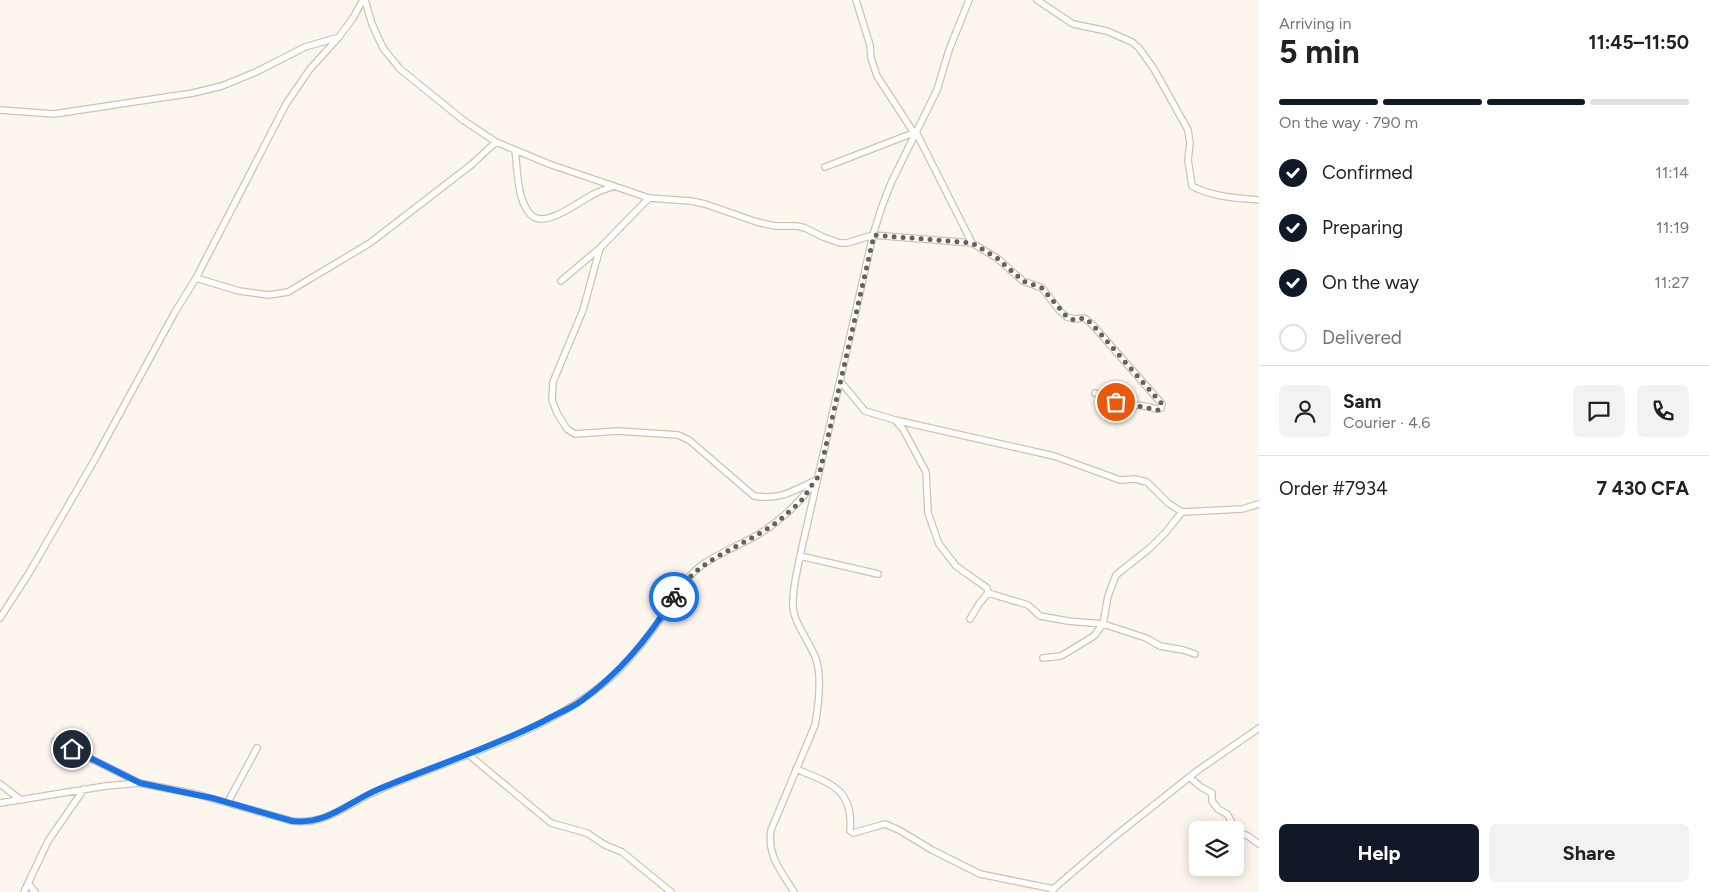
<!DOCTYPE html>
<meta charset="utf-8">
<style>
body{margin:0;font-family:Figtree,sans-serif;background:#f2f2f2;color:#222;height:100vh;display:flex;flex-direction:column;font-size:19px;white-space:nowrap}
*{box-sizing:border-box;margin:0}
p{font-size:16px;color:#767676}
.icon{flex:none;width:28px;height:28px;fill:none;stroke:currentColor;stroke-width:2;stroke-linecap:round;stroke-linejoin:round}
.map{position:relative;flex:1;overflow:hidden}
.panel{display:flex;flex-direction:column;background:#fff;width:450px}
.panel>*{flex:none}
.fabs{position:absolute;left:1189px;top:821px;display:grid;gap:10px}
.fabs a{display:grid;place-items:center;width:55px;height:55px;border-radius:8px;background:#fff;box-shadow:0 2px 12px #0003;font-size:25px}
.pin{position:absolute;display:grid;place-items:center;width:42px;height:42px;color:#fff;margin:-21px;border:2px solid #fff;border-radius:50%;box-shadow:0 1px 5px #0007}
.courier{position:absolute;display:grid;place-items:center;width:50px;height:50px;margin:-25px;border:4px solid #1a73e8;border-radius:50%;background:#fff;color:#222;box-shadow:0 1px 6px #0007}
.overview em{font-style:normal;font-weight:700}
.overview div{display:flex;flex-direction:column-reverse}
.overview{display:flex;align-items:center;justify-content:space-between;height:85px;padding:0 20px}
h1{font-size:32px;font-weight:700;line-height:38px}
.bar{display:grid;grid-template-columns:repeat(4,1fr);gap:8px 5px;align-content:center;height:60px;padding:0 20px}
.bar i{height:6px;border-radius:4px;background:#e0e0e0}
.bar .on{background:#111827}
.bar p{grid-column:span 4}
.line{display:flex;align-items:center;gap:12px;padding:0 20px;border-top:1px solid #e0e0e0}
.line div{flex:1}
.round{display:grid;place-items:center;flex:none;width:52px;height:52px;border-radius:8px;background:#f2f2f2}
ol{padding:0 20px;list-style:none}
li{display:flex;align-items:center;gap:15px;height:55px}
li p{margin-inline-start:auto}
li .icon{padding:5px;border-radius:50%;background:#111827;color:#fff;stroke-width:4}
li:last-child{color:#767676}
li i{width:28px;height:28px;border:2px solid #e0e0e0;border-radius:50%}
.primary-button{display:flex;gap:10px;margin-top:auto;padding:10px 20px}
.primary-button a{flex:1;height:58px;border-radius:8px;background:#111827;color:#fff;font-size:20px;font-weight:700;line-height:58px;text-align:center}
.primary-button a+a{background:#f2f2f2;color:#222}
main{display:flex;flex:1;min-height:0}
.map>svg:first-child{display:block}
</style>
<main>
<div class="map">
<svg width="1259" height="892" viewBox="0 0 1259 892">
<rect width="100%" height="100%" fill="#fdf6ef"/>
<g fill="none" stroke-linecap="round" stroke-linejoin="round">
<defs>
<path id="street" d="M365,0L372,24L383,48L400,69L463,120L496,142L549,164L649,198L691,201L705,204L757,222L775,226H797L805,228L823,237L840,243H847L873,235L972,243
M856,0L870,45L871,58L877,76L914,133
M1037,0L1073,24L1107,31L1132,42L1139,48L1154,69L1188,130L1190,143L1188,160L1192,186C1212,197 1237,198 1259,200
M0,110L54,114L193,93L222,86L256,72L305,47L336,38
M515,150C517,165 517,182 521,196C523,203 528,215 536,218C550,224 579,202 592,195C599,191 607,189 614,186
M825,167L916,132L972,243L997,258L1023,281L1042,288L1060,311L1067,317L1074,319L1084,318L1091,323L1162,404L1161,408L1156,409L1150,407L1116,402L1095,393
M600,248L583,310L553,382L552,400L557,413L567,429L575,434L618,431L678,435L689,440L754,496C780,500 791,492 814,481
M196,278L239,291L269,295L288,292L370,243L471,165L496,142
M561,281L600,248L649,198
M840,381L865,411L895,420L903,429L926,472L928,513L939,544L956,566L987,588L988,593L979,604L970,619
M895,420L1054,456L1120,480L1135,479L1147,482L1168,503L1182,512
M800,556L878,574
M988,593L1028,605L1040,616L1068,621L1103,624L1146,638L1160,646L1183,650L1195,654
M0,618L29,573L95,459L175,312L196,278L286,104L310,69L339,37L353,18L363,0
M1043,658L1061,656L1094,636L1103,624L1108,596L1116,575L1150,548L1166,532L1182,512L1242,509L1259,504
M55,741L138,782
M469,755L551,823L587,833L605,845L622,852L671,892
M796,769C830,783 854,789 850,831L853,833L885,824L899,830L932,850L980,874L1054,889
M1189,777L1201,787L1212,793V801L1218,809L1227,814L1238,832L1248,836L1259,844
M0,784L21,800
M228,802L257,748
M0,803L106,786L139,783L196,794L292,821C328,825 348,803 379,790C456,756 544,735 609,679C628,662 644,642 659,621C672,601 682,580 702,565C720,552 741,545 759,534C783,519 799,503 816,480
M28,883L35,892
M1052,890L1114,837L1197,771L1259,728
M24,892L48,841L84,789
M794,892C781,871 767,856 771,830L815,725C818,708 822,677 816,659C811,644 793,622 793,606C792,590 797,572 800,556L873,235L881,209L891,183L937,90L949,50L969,0"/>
</defs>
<use href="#street" stroke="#d2c1b0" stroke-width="8"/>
<use href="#street" stroke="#fff" stroke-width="5.5"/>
</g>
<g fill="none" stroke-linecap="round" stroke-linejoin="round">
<path stroke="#68615b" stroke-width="5" stroke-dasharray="0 9" d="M674,597C698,556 746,547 781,519C787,513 795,507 801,501C807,493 812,484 819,476L874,235L972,243L997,258L1023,281L1042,288L1067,317L1074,320L1084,318L1091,323L1162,404L1158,410L1116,402"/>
<path stroke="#1a73e8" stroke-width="6" d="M72,749L140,783L212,798L292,821C328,825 348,802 379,789C434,766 491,748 544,721C556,714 570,709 581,701C620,673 649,638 674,597"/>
</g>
</svg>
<div class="fabs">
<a><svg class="icon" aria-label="layers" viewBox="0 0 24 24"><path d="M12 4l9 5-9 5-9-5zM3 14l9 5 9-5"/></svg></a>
</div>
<div class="pin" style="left:1116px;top:402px;background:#ea580c"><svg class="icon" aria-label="bag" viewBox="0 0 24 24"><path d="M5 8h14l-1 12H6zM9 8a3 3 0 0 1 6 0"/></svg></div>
<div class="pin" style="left:72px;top:749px;background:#1f2937"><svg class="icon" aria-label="home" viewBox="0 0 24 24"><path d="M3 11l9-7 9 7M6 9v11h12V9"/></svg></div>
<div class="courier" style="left:674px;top:597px"><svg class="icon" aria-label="bike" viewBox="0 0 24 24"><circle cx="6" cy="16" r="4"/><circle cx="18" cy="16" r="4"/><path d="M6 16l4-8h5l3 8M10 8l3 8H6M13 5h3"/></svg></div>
</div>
<section class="panel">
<div class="overview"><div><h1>5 min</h1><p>Arriving in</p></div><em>11:45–11:50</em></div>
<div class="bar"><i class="on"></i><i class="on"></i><i class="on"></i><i></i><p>On the way · 790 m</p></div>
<ol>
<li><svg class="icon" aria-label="check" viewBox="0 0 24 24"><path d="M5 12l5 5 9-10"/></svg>Confirmed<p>11:14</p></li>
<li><svg class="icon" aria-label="check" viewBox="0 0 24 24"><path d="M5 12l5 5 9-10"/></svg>Preparing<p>11:19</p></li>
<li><svg class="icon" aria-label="check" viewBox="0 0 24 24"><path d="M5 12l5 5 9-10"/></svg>On the way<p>11:27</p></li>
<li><i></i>Delivered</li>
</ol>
<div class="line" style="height:90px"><a class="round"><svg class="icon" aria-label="person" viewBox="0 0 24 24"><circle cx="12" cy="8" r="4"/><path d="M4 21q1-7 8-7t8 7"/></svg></a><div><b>Sam</b><p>Courier · 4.6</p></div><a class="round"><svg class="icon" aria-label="chat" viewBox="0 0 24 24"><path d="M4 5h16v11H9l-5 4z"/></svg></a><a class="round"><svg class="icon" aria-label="phone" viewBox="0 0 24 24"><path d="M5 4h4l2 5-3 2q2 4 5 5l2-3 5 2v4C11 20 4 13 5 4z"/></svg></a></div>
<div class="line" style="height:65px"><div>Order #7934</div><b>7 430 CFA</b></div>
<div class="primary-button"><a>Help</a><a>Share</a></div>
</section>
</main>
